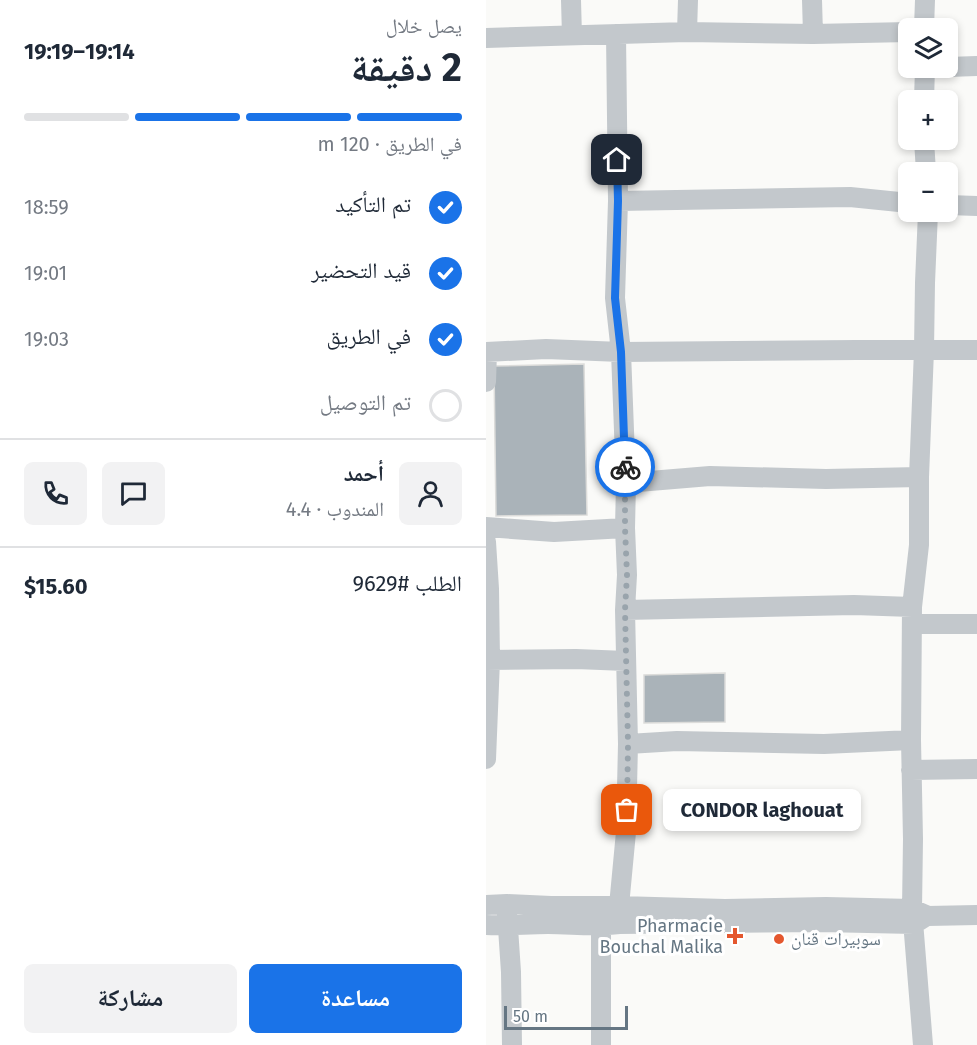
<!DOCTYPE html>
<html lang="ar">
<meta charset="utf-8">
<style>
body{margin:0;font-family:"Fira Sans","Noto Naskh Arabic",sans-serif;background:#f2f2f3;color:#1f2937;direction:rtl;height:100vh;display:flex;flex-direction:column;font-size:22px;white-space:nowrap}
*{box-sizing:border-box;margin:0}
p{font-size:20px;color:#747a83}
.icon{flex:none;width:33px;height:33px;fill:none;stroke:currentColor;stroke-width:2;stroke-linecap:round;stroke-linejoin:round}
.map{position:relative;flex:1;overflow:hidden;direction:ltr}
.side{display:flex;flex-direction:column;background:#fff;width:486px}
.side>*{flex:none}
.controls{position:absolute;left:412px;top:18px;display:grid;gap:12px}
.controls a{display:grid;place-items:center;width:60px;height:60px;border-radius:9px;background:#fff;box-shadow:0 3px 9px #0003;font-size:30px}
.scale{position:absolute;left:18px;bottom:15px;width:124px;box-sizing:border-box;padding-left:6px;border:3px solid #657683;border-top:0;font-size:16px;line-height:21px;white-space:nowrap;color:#657683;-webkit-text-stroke:4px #fff;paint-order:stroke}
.pin{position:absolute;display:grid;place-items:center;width:51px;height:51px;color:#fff;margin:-26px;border-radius:12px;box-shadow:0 3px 9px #0006}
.courier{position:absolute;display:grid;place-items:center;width:60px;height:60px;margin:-30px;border:4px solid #1a73e8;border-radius:50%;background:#fff;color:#222;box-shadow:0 2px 8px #0007}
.bubble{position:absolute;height:42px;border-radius:9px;background:#fff;box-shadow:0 3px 9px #0003;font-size:20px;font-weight:700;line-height:42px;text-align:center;direction:rtl}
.overview em{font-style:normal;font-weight:700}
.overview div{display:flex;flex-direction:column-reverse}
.overview{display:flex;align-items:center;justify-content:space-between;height:102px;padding:0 24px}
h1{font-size:39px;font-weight:700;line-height:45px}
.bar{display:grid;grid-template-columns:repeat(4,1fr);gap:9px 6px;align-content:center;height:72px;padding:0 24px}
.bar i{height:8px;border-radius:4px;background:#e0e1e3}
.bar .selected{background:#1a73e8}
.bar p{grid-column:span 4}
.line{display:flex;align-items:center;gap:15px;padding:0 24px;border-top:2px solid #e0e1e3}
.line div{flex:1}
.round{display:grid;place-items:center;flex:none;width:63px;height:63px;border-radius:9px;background:#f2f2f3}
ol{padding:0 24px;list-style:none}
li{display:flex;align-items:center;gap:18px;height:66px}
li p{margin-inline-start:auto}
li .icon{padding:6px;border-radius:50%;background:#1a73e8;color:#fff;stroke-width:4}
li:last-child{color:#747a83}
li i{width:33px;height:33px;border:3px solid #e0e1e3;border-radius:50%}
.action{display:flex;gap:12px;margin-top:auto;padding:12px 24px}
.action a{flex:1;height:69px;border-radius:9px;background:#1a73e8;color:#fff;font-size:24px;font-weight:700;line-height:69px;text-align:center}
.action a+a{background:#f2f2f3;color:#1f2937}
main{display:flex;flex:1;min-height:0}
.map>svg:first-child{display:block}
</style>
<main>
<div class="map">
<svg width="491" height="1045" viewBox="0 0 491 1045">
<rect width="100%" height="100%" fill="#fafaf8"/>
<path fill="#aab3b9" stroke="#dcdcda" stroke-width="1.5" d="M98,364L101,515L10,516L8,366Z
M239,673V722L158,723V675Z"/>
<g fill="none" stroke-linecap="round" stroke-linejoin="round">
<path stroke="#c3c8cc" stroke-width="20" d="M85,0L86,36
M326,0L327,34
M438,28L439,0
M201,32L202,0
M130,34L132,201L129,298L135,352L140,483L139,528L141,575L139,610L142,744L140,832L133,906V924
M0,38L201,32L327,34L423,32
M462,67L491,66
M438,100L439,68
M438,140L440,172
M132,201L364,197L423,203
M462,205L491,206
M0,352L60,349L135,352L371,350H491
M0,382L1,352
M140,483L224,476L340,479L433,477
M0,527L68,532L139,528
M0,542L3,589L4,660L0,759
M139,610L368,605L426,607
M426,624H491
M0,660L90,659L140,661
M142,744L191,741L338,744L425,740
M425,770L491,769
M0,905L21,904L65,906H133L239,909L340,907L426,909L442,916L491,915
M21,913L25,972L26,1045
M0,925C21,926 41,924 62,924C86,924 109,927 133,924L336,922L428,924L439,917
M115,926V1045
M437,1045L426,909L427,839L425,740L426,607L433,545V477L438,350L439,283L442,212"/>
</g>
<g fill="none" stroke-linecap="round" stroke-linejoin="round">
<path stroke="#99a4ac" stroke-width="6" stroke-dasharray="0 10.8" d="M139,467V528L141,575L139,610L142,744L141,810"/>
<path stroke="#1a73e8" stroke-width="8" d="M131,160L132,201L129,298L135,352L139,467"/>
</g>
<g fill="#e4572e" stroke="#fff" stroke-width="2">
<path d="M246 927h6v6h6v6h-6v6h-6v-6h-6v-6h6z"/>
<circle cx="293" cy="939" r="6"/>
</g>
<g text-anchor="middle" stroke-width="6" stroke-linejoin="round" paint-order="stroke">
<g font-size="18" fill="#657683" stroke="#fff" text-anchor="end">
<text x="237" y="932">Pharmacie<tspan x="237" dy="21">Bouchal Malika</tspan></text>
<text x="305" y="945" text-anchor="start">سوبيرات قنان</text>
</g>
</g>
</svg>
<div class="controls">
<a><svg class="icon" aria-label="layers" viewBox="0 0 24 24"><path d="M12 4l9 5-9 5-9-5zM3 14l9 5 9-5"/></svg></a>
<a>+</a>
<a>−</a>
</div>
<div class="scale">50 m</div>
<div class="pin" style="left:141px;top:810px;background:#ea580c"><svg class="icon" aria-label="bag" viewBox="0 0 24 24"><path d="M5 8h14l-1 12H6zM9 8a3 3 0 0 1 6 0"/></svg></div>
<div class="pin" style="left:131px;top:160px;background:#1f2937"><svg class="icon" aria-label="home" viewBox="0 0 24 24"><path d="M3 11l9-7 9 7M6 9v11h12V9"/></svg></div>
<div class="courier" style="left:139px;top:467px"><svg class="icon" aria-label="bike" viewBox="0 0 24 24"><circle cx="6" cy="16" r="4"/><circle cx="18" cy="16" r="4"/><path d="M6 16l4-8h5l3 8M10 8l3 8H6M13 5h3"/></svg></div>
<div class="bubble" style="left:177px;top:789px;width:198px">CONDOR laghouat</div>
</div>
<section class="side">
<div class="overview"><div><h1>2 دقيقة</h1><p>يصل خلال</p></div><em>19:14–19:19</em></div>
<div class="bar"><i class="selected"></i><i class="selected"></i><i class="selected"></i><i></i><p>في الطريق · 120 m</p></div>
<ol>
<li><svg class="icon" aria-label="check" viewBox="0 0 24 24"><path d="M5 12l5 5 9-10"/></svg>تم التأكيد<p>18:59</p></li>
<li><svg class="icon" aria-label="check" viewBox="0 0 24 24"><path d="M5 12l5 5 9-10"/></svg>قيد التحضير<p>19:01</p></li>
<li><svg class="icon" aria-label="check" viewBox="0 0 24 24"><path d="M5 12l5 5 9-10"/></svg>في الطريق<p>19:03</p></li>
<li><i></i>تم التوصيل</li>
</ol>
<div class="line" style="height:108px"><a class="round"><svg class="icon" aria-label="person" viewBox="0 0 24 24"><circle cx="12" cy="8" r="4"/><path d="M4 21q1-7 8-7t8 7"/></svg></a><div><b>أحمد</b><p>المندوب · 4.4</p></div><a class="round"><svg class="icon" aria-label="chat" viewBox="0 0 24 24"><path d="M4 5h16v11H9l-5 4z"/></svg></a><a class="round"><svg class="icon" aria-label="phone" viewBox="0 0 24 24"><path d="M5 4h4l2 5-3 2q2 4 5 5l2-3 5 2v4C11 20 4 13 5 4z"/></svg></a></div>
<div class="line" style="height:78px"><div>الطلب #9629</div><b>$15.60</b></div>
<div class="action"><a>مساعدة</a><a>مشاركة</a></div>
</section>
</main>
